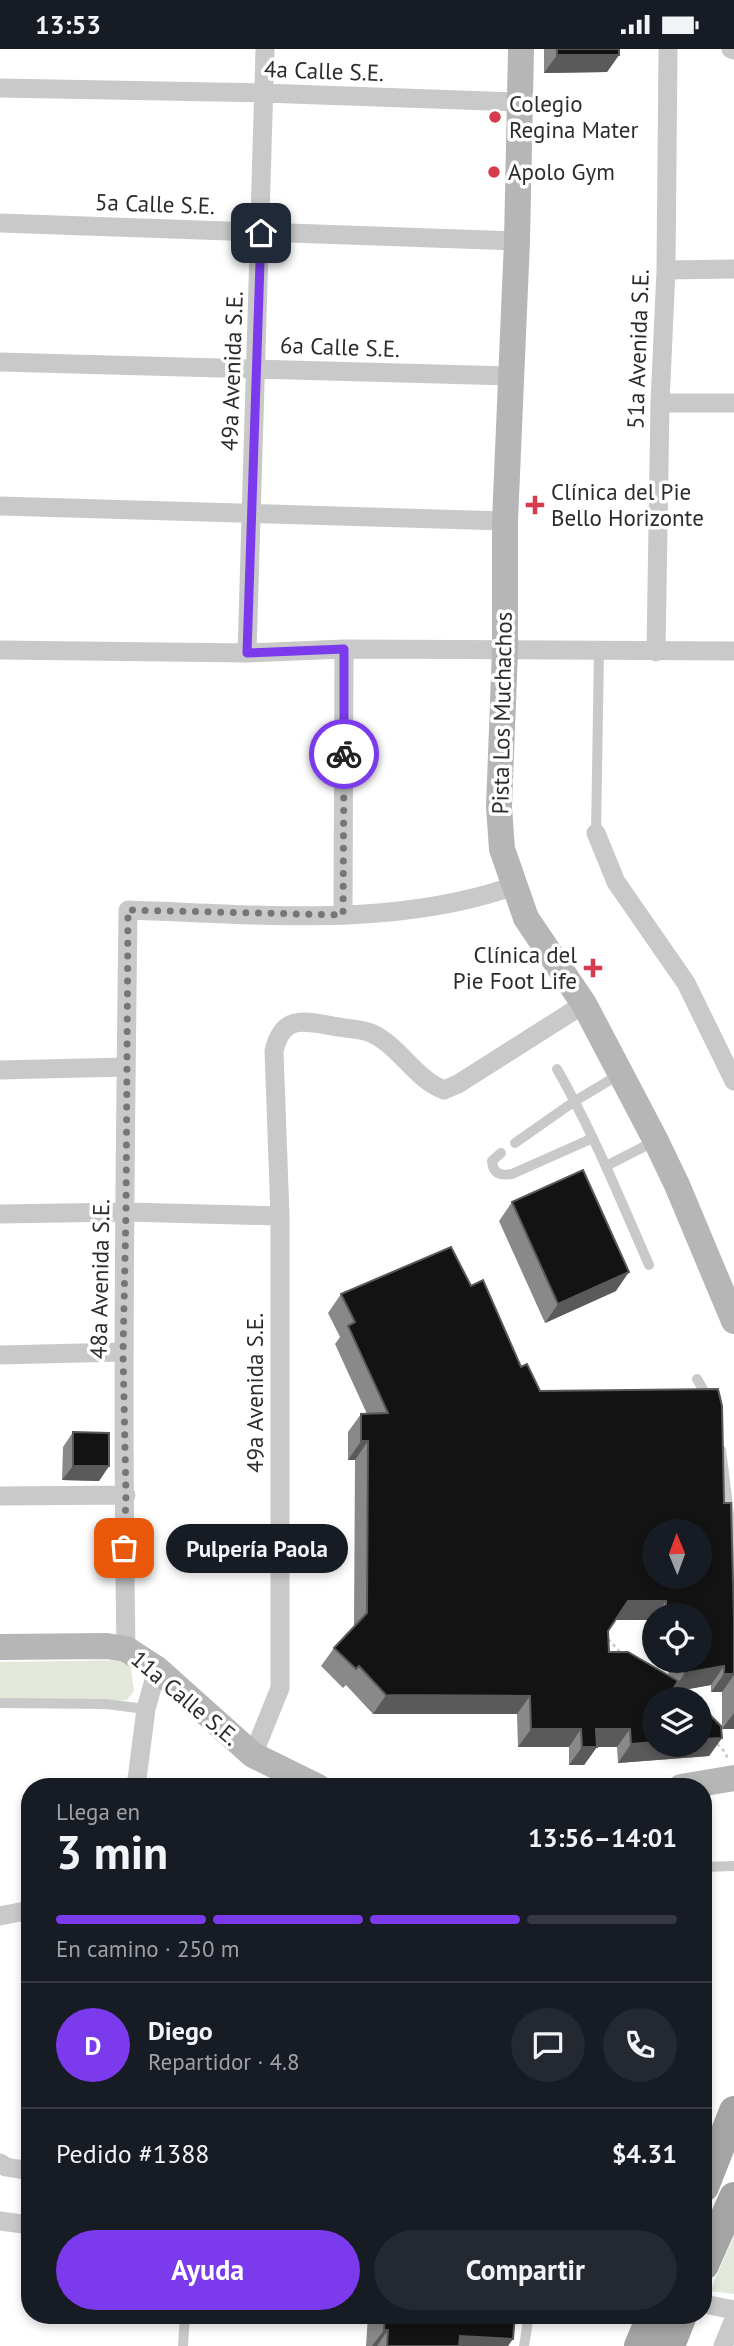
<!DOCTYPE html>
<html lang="es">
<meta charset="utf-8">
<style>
body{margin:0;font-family:"PT Sans",sans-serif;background:#242831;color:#f1f3f6;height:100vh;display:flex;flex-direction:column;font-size:26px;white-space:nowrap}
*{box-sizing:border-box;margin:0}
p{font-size:23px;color:#9ea1a6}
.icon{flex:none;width:38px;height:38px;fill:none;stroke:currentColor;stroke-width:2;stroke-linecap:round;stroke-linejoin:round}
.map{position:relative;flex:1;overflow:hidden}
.side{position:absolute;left:21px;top:1729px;width:691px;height:546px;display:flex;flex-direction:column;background:#171b24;border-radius:28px;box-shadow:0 4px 10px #0003}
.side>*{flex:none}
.needle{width:46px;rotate:359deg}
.fabs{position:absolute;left:642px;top:1470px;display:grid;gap:14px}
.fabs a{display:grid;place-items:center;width:70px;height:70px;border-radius:50%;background:#171b24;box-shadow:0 4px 10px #0003;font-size:35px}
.pin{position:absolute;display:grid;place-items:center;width:60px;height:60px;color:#fff;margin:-30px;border-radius:14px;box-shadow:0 4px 10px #0006}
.courier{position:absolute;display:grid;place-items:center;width:70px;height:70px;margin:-35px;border:5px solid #7c3aed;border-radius:50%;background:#fff;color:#222;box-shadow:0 2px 9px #0007}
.bubble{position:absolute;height:49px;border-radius:24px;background:#171b24;box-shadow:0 4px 10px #0003;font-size:23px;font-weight:700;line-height:49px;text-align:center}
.summary em{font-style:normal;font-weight:700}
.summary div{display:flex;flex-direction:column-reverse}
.summary{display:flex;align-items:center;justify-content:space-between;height:119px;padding:0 35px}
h1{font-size:46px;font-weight:700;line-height:52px}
.bar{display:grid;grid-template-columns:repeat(4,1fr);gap:10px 7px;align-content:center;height:84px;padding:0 35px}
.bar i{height:9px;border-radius:5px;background:#363941}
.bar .active{background:#7c3aed}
.bar p{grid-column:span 4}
.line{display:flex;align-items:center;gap:18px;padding:0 35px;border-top:2px solid #363941}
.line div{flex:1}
.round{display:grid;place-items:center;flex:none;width:74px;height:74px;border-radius:37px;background:#242831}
.button{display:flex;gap:14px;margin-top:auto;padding:14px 35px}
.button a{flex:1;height:80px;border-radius:42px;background:#7c3aed;color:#fff;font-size:28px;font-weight:700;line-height:80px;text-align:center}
.button a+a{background:#242831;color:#f1f3f6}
.status{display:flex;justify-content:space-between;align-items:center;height:49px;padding:0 35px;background:#171b24;direction:ltr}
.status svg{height:19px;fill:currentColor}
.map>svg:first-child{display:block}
</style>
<div class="status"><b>13:53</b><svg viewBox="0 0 49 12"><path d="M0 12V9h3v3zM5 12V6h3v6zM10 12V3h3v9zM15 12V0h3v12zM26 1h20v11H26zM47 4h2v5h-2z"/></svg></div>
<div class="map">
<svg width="734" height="2297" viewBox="0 0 734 2297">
<rect width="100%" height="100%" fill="#fff"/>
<path fill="#e3e9da" d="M130,1611L134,1642L127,1651L0,1655V1613Z
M734,2187V2245L710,2242Z"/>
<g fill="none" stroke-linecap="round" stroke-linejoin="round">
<path stroke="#c9c9c9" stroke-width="2.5" stroke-dasharray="3.5 3.5" stroke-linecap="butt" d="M608,1590L620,1603
M673,1650L683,1645L695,1650
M717,1695L726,1704L727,1709"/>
<path stroke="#c9c9c9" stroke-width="10" d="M596,784L599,601
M557,1020C593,1083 620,1150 649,1216
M515,1094L575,1052L620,1025
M501,1104L492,1112C493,1125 500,1127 512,1125L593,1089
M606,1117L655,1092
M697,1330L708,1349
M721,1401L733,1496L734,1525
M0,1654L106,1655L146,1660
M704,1818L734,1817
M183,2297L185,2266
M524,2297L529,2266"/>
<path stroke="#c9c9c9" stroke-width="19" d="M731,0L734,1
M0,39L263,44L520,53
M0,174L517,192
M666,221L734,220
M0,313L511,327
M660,354H734
M0,457L505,472
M0,601L247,604L344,600L734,602
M656,603L660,354L666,221L668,0
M247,604L265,0
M596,784L616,833L686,934L734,1032
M343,866L344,600
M0,1021L126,1018
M0,1165L126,1163L280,1167
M0,1306L123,1303
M0,1447L126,1446
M126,1600C122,1354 125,1107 128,861C255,865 391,880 514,837
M253,1706L280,1639V1167L274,1002C283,963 307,973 339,978C349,980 362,980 371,984C400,997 415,1030 444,1041L458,1035L584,955
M136,1738L146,1660L157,1620
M0,1867L30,1861
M0,2114L6,2118L30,2122
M0,2172L30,2176
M704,2255L734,2261
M723,2297L734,2270"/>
<path stroke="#b6b6b6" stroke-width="26" d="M521,0L517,192L505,472V601L499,758L502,800L526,869L584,955L656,1092L677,1136L734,1272
M0,1598L107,1597L126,1600L157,1620L253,1706L318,1738
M681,1738L734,1729"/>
<path stroke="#a4a4a4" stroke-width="30" d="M704,2138L734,2062
M704,2216L734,2148
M639,2297L652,2266
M670,2297L682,2266"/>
</g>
<path fill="#898989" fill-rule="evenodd" d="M544,0H619V6L607,23L544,24Z
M512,1153L616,1242L545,1274L499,1172Z
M471,1237L521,1318L540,1342L724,1454L734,1573V1680H722V1643H711V1636L672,1643L654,1650V1696L722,1689L709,1707L618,1714L617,1698H597L584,1716H569V1698H518L517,1665H373L346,1636L343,1639L321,1617L334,1599L354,1578L355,1411H348V1383L361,1365H367L335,1295L340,1288L328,1264L341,1245ZM654,1566H700V1612H666L669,1627L609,1603L608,1582L616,1571H653V1587H654Z
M73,1383L109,1417L99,1432L62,1431L63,1398Z
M368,2266H515L508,2297H366Z"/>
<path fill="#5a5a5a" d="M557,6H619L607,23L544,24Z
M629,1223L616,1242L545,1274L558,1255Z
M361,1392H368L355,1411H348Z
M73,1417H109L99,1432L62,1431Z
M628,1552H666L656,1566H654L653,1571H615Z
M724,1617L711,1636L672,1643L685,1624Z
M724,1625H734V1626L722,1643H711Z
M386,1646L530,1647L517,1665H373Z
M734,1664V1680H722Z
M531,1680H581L569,1698H518Z
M596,1680H630L617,1698H597L584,1716H569L582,1698Z
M722,1689L709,1707L618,1714L631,1695L654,1693V1696H700V1690Z
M384,2281H388L377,2297H372Z
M460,2287L513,2290L508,2297H452Z"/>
<path fill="#131313" stroke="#5a5a5a" stroke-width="2" fill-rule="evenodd" d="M557,0H619V6H557Z
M583,1121L629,1223L558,1255L512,1153Z
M451,1198L471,1237L483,1231L521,1318L527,1315L540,1342L718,1340L722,1357L724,1454H731L734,1573V1625H724V1617L685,1624L682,1612H700V1566H666V1552H628L608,1582L609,1603H628L678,1632L667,1650H654V1693L631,1695L630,1680H596L597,1698H582L581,1680H531L530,1647L386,1646L359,1617L356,1620L334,1599L367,1564L368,1392H361V1365L388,1364L348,1277L355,1273L341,1245ZM654,1482H700V1528H654Z
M73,1383L109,1384V1417H73Z
M708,1664L721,1677L722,1689L700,1690V1665Z
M385,2266H515L513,2290L460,2287L459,2297H387L388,2281H384Z"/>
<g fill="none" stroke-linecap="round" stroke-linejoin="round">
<path stroke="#767676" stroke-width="7" stroke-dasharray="0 12.6" d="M124,1499L126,1446L123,1303L126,1163L128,861L343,866L344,705"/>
<path stroke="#7c3aed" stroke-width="9" d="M261,184L247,604L344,600V705"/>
</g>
<g fill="#d63b4e" stroke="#fff" stroke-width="2.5">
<circle cx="495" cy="68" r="7"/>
<circle cx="494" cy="123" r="7"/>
<path d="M531.5 445.5h7v7h7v7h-7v7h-7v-7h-7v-7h7z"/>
<path d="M589.5 908.5h7v7h7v7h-7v7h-7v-7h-7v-7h7z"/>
</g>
<g text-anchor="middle" stroke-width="7" stroke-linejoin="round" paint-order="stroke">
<g font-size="23" fill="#2c2c2c" stroke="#fff">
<text transform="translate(324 22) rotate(2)" y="8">4a Calle S.E.</text>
<text transform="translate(155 155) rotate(2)" y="8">5a Calle S.E.</text>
<text transform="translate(340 298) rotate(2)" y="8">6a Calle S.E.</text>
<text transform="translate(638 300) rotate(-88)" y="8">51a Avenida S.E.</text>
<text transform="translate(232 322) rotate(-88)" y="8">49a Avenida S.E.</text>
<text transform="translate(502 664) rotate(-89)" y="8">Pista Los Muchachos</text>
<text transform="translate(100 1230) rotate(-89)" y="8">48a Avenida S.E.</text>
<text transform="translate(255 1344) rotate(-90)" y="8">49a Avenida S.E.</text>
<text transform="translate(185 1649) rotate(40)" y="8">11a Calle S.E.</text>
</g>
<g font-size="23" fill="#2c2c2c" stroke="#fff" text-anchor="start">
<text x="509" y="63">Colegio<tspan x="509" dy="26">Regina Mater</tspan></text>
<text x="508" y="131">Apolo Gym</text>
<text x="551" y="451">Clínica del Pie<tspan x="551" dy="26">Bello Horizonte</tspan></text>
<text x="577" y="914" text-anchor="end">Clínica del<tspan x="577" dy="26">Pie Foot Life</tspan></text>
</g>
</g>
</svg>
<div class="fabs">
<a><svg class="needle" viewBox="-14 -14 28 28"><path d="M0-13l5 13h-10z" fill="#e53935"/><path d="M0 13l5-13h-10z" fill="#9ea1a6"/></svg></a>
<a><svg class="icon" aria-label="locate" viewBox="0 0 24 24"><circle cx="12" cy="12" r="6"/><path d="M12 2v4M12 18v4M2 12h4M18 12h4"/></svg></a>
<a><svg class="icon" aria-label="layers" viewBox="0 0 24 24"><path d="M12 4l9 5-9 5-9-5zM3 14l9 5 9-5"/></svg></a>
</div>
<div class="pin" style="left:124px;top:1499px;background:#ea580c"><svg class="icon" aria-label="bag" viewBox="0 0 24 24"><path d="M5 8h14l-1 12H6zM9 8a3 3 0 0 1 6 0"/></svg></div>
<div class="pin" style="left:261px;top:184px;background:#1f2937"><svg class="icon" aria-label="home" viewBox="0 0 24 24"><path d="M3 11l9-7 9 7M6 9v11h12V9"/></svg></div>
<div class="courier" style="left:344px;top:705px"><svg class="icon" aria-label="bike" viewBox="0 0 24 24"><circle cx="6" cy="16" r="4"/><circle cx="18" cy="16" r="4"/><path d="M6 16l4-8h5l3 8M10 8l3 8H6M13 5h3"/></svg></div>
<div class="bubble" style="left:166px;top:1475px;width:182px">Pulpería Paola</div>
<section class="side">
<div class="summary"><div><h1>3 min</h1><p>Llega en</p></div><em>13:56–14:01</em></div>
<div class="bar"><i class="active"></i><i class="active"></i><i class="active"></i><i></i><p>En camino · 250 m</p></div>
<div class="line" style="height:126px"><b class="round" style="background:#7c3aed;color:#fff">D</b><div><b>Diego</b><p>Repartidor · 4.8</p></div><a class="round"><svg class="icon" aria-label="chat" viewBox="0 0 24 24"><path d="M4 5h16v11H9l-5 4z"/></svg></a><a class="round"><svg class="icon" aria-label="phone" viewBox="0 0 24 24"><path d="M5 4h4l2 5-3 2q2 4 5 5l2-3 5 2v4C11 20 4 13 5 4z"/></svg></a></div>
<div class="line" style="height:91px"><div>Pedido #1388</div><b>$4.31</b></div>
<div class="button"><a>Ayuda</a><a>Compartir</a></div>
</section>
</div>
